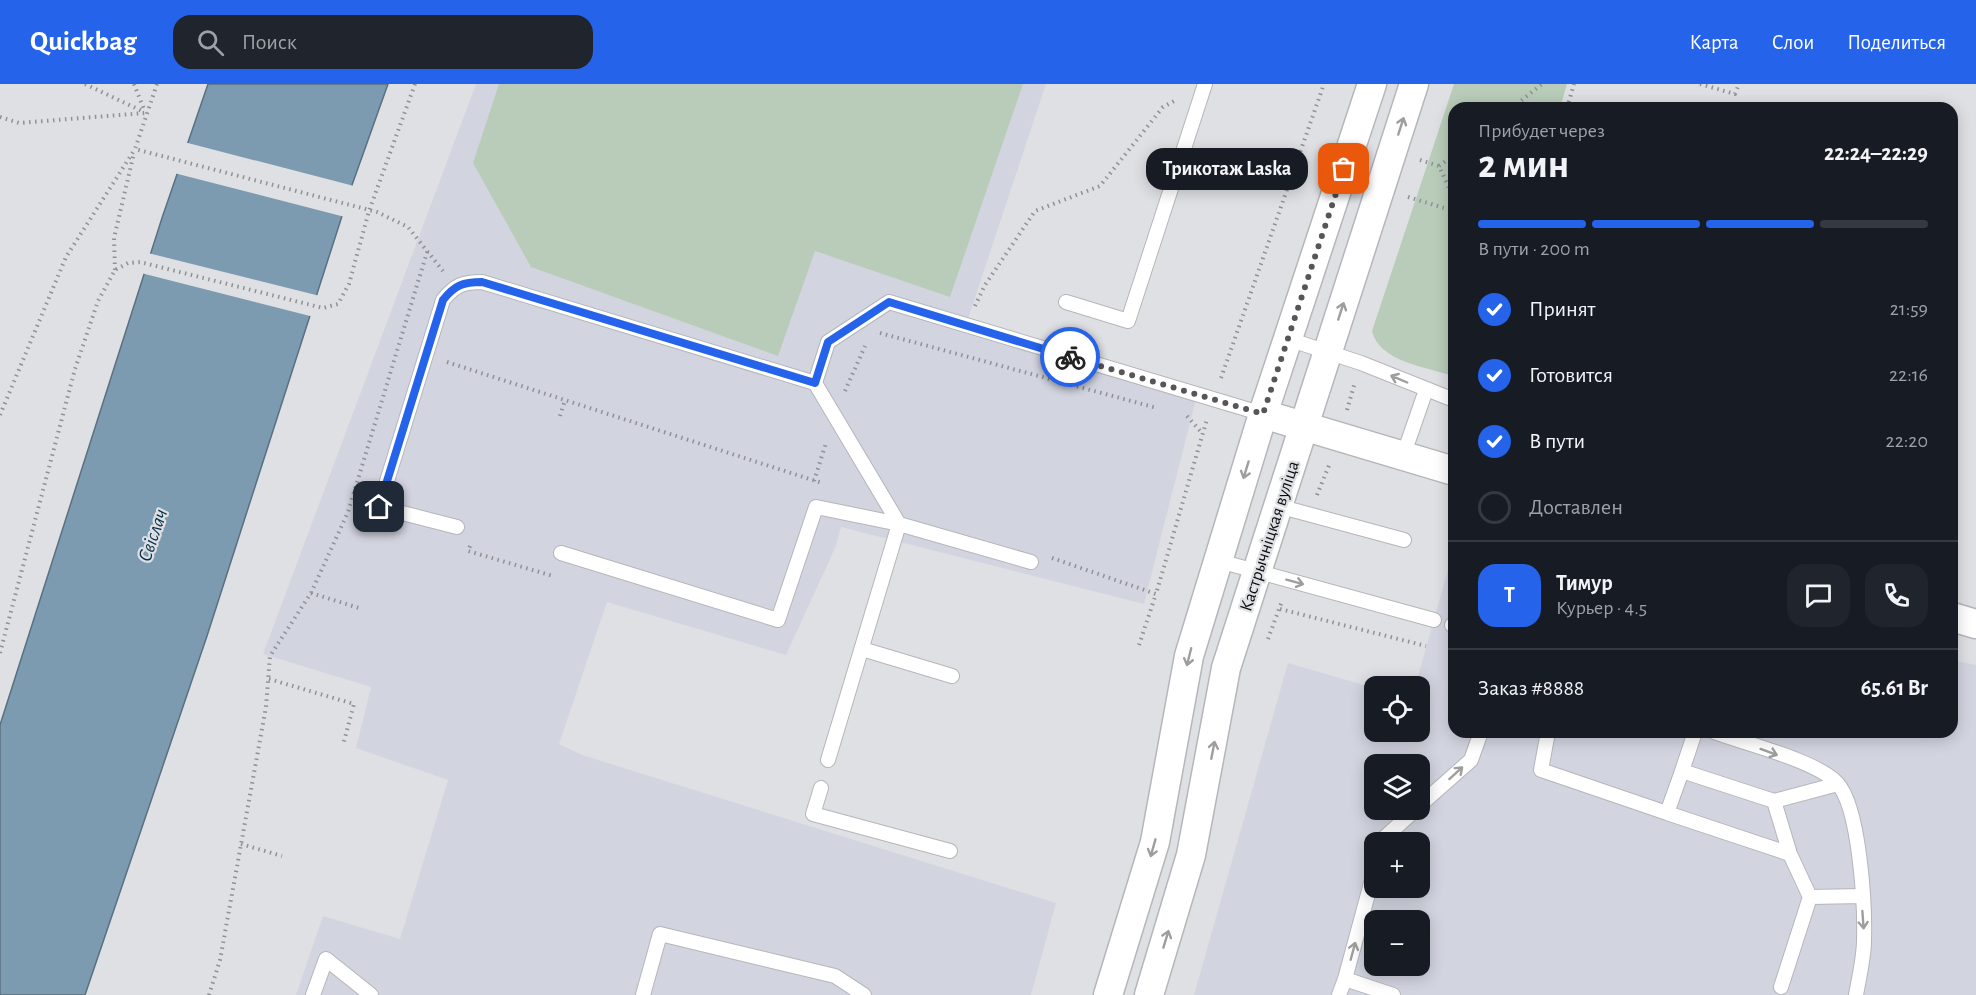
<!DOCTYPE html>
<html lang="ru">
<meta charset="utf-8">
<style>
body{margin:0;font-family:"Alegreya Sans",sans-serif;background:#20242c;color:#f1f3f6;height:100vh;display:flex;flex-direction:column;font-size:22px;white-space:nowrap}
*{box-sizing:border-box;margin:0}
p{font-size:20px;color:#9ea1a6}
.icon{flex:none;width:33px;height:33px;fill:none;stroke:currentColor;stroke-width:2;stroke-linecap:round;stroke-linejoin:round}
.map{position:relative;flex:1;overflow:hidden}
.panel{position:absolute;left:1448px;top:18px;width:510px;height:636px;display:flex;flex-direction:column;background:#171b24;border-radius:18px;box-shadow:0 3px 15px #0003}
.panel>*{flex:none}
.tools{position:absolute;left:1364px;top:592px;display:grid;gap:12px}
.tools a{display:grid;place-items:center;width:66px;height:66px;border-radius:12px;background:#171b24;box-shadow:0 3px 15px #0003;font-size:30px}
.pin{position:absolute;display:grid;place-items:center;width:51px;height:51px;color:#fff;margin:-26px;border-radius:12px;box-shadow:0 3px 9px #0006}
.courier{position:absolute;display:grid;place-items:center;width:60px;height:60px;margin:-30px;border:4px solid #2563eb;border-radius:50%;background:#fff;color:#222;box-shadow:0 2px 8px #0007}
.bubble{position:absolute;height:42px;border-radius:18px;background:#171b24;box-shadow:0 3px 15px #0003;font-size:20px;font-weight:700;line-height:42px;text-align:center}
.head em{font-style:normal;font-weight:700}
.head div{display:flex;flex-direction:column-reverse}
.head{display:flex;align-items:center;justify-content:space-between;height:102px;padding:0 30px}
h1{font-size:39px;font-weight:700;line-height:45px}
.bar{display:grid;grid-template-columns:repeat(4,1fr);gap:9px 6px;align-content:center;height:72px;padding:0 30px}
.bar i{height:8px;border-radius:4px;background:#363941}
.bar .on{background:#2563eb}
.bar p{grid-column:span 4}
.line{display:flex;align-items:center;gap:15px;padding:0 30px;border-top:2px solid #363941}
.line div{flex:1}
.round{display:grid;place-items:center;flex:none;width:63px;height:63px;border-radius:18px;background:#20242c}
ol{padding:0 30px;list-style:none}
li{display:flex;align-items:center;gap:18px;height:66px}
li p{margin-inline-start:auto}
li .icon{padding:6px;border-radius:50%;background:#2563eb;color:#fff;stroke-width:4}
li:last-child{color:#9ea1a6}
li i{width:33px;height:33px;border:3px solid #363941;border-radius:50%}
header{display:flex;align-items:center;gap:36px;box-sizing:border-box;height:84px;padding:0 30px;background:#2563eb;color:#fff}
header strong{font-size:28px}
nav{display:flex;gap:33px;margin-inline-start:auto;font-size:21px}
.search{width:420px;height:54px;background:#20242c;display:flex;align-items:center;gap:15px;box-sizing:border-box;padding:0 21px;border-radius:18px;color:#9ea1a6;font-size:22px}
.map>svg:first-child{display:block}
</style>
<header>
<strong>Quickbag</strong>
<div class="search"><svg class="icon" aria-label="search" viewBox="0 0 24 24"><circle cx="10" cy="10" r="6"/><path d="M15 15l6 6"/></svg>Поиск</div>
<nav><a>Карта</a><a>Слои</a><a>Поделиться</a></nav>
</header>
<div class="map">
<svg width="1976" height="911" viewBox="0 0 1976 911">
<rect width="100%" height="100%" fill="#dfe0e4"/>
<path fill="#d2d5e0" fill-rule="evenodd" d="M476,0H1046L966,241L1197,311L1144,520L841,443L836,462L786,571L607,518L559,660L582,671L1056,819L1031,911H296L323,832L400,855L448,696L356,664L371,603L263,570Z
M1453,468L1454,648H1952V576L1976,581V911H1194L1288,579L1374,604V648H1419V603H1415ZM1374,681H1419V726H1374ZM1374,759H1419V804H1374ZM1374,837H1419V882H1374Z"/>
<path fill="#b9ccb9" d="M499,0H1023L950,213L815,167L778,272L531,183L473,79Z
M1454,0H1567L1560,24H1454L1453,292C1427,283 1379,278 1372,247Z"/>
<path fill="#7c9bb1" stroke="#5a7080" stroke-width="1.5" d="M208,0H388L352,101L207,552L85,911H0V641L162,134Z"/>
<path fill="#dfe0e4" d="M184,58L354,102L345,133L174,89Z
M148,169L320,212L314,233L141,189Z"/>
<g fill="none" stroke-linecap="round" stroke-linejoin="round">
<defs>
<path id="service" d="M1066,218L1128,237L1205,0
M1288,255L1361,279L1454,316
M815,299L899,440L828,676
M1403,372L1426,306
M1278,422L1404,456
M457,443L379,423L443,216C455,201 463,198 482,198L815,299L828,258L889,218L1263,330
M561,469L778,536L816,423L899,440L1031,478
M1219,477L1434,536
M1452,541H1454
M862,565L952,592
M1548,648L1541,686L1667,729
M1714,648C1744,659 1817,677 1837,699C1860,723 1865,823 1864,856C1864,874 1859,893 1856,911
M1682,687L1695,648
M821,704L813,730L950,767
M1774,717L1838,700
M1419,722L1471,676L1481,648
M1382,759L1383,755L1415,726
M1790,770L1667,729L1682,687L1774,717L1790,770L1810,813
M1374,788L1345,895L1393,911
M1781,903L1810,813L1862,812
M313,911L326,875L371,911
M643,911L660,850L835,892L864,911
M1339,911L1345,895"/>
<path id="minor" d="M1263,330L1454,387
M1952,533L1976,540
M1108,911L1155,758L1189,572L1263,330L1372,0
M1149,911L1191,771L1226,584L1414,0"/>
</defs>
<use href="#service" stroke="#b5b6ba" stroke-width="16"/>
<use href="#minor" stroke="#b5b6ba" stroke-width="31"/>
<path stroke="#919195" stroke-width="4" stroke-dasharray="1.5 4.5" stroke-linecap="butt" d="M85,0L144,28
M134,0L145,28
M157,0L135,65L377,128L408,143L443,187
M1700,0L1735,10L1739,0
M1512,24L1542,0
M1567,24L1574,0
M0,33L19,39L145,29
M1420,76L1439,82L1454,115
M1439,82L1454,71
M1408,113L1454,127
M115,186L114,154L134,69
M975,222L985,201L1035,127L1100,102L1163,23L1176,16
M880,249L1157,324
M447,278L822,399
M1221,294L1324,0
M845,307L865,262
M1347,326L1355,298
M0,331L66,173L135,65
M560,332L565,316
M1187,332L1202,349
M814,397L826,359
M1317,411L1330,379
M470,462L468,467L553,492
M1052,474L1156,510L1207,335
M311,509L359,524
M1280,525L1426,562
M1268,555L1282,517
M1139,561L1156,510
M0,569L75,285L98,217L115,186L128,179L140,178L323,224L338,220L349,200L369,127L415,0
M269,595L354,620L343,661
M241,760L282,772
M209,911L220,876L266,623L270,572L311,509L348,428L428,165"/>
<use href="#service" stroke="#fff" stroke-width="14"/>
<use href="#minor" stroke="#fff" stroke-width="28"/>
</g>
<defs><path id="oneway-shaft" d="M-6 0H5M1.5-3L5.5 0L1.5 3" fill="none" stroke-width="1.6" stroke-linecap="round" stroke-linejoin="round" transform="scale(1.5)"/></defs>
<g stroke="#9e9e9f">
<use href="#oneway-shaft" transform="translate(1401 42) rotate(-72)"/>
<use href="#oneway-shaft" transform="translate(1341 227) rotate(-72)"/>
<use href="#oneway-shaft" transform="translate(1399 295) rotate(-157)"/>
<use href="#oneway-shaft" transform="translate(1246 386) rotate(107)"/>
<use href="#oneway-shaft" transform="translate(1295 498) rotate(15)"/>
<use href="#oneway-shaft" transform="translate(1189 573) rotate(104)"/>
<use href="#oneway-shaft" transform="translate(1213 666) rotate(-79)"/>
<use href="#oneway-shaft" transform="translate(1769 668) rotate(20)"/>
<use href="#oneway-shaft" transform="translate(1456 689) rotate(-42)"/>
<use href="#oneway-shaft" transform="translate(1153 764) rotate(106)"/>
<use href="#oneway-shaft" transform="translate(1863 836) rotate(86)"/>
<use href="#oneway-shaft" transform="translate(1166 855) rotate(-73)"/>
<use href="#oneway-shaft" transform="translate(1353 867) rotate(-75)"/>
</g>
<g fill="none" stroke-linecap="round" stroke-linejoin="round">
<path stroke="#565659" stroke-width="6" stroke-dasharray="0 10.8" d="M1070,273L1263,330L1344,85"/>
<path stroke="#2563eb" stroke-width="8" d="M379,423L443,216C455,201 463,198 482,198L815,299L828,258L889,218L1070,273"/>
</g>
<g text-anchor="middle" stroke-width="4.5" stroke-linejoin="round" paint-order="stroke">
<g font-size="18" fill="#0c0c0e" stroke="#dfe0e4">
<text transform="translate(1269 452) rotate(-72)" y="6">Кастрычніцкая вуліца</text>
</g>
<g font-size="20" font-style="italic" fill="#032f47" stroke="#dfe0e4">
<text transform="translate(152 451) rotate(-71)" y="7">Свіслач</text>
</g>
</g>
</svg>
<div class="tools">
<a><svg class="icon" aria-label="locate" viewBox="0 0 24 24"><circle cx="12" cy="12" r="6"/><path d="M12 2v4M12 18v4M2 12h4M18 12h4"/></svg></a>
<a><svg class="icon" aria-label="layers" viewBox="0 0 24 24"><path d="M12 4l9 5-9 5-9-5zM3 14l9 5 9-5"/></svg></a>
<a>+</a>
<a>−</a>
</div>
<div class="pin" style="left:1344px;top:85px;background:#ea580c"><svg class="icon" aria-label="bag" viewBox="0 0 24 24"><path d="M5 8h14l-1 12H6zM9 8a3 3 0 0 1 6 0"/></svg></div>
<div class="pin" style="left:379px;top:423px;background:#1f2937"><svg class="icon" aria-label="home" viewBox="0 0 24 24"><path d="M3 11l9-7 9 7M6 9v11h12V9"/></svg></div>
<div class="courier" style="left:1070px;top:273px"><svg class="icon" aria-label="bike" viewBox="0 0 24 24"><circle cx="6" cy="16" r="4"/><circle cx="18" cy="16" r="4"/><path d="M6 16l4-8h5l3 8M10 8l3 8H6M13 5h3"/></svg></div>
<div class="bubble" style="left:1146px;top:64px;width:162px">Трикотаж Laska</div>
<section class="panel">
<div class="head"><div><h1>2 мин</h1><p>Прибудет через</p></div><em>22:24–22:29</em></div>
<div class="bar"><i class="on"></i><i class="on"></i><i class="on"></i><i></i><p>В пути · 200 m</p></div>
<ol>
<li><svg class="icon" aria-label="check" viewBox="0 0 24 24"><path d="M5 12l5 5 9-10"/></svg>Принят<p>21:59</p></li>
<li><svg class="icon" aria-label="check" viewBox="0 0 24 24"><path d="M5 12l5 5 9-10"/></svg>Готовится<p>22:16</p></li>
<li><svg class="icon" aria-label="check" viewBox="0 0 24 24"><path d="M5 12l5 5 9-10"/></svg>В пути<p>22:20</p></li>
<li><i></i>Доставлен</li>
</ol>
<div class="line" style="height:108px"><b class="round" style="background:#2563eb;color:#fff">Т</b><div><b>Тимур</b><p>Курьер · 4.5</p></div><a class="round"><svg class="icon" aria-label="chat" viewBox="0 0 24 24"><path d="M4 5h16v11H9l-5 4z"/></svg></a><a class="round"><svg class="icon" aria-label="phone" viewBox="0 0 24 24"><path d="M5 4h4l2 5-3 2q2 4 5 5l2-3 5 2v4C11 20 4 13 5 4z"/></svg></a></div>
<div class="line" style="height:78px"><div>Заказ #8888</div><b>65.61 Br</b></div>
</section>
</div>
